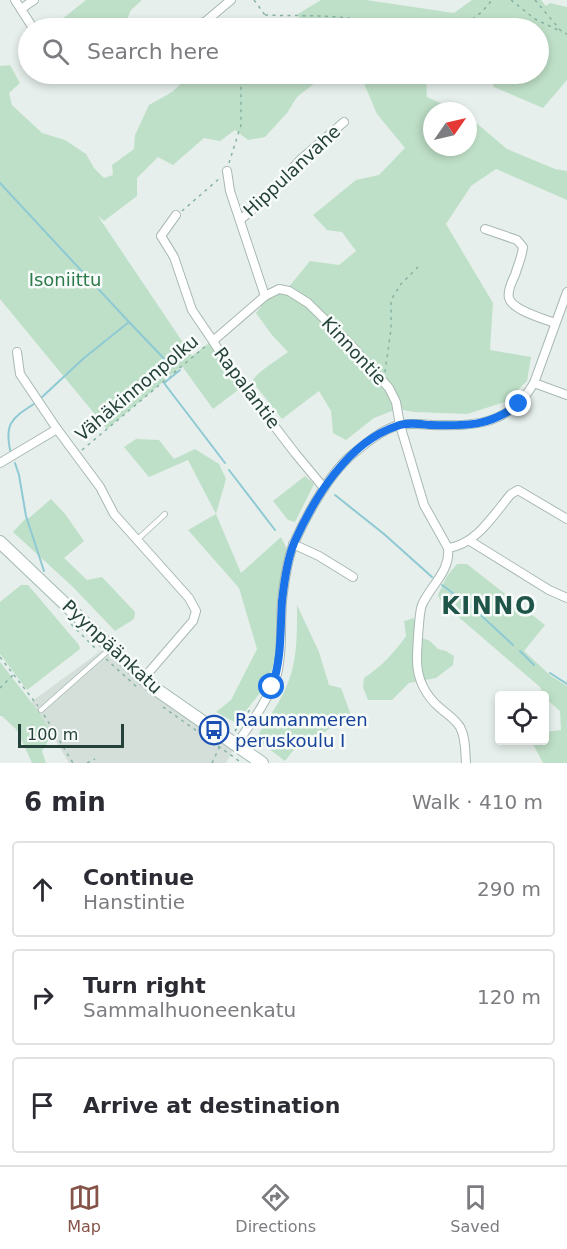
<!DOCTYPE html>
<meta charset="utf-8">
<style>
:root{--surface:#fff;--page:#f7f7f7;--text:#2b2b33;--muted:#7c7c81;--line:#e1e1e2;--accent:#855347}
body{margin:0;font-family:"DejaVu Sans",sans-serif;background:var(--page);color:var(--text)}
.controls{position:absolute;right:18px;bottom:18px;display:grid;overflow:hidden;border-radius:6px;box-shadow:0 3px 9px #0003}
.controls button{width:54px;height:54px;display:grid;place-items:center;padding:0;border:0;border-bottom:2px solid var(--line);background:var(--surface);color:var(--text);font:30px sans-serif}
.compass{position:absolute;left:423px;top:102px;width:54px;height:54px;border-radius:50%;background:var(--surface);box-shadow:0 3px 9px #0003;rotate:56deg}
.scale{position:absolute;left:18px;bottom:15px;width:106px;box-sizing:border-box;padding-left:6px;border:3px solid #24423a;border-top:0;font-size:16px;line-height:21px;white-space:nowrap;color:#24423a;-webkit-text-stroke:4px #f7fbf9;paint-order:stroke}
.stop{position:absolute;width:18px;height:18px;margin:-14px;border:4px solid #1a73e8;border-radius:50%;background:#fff}
.stop.end{background:#1a73e8;border-color:#fff;box-shadow:0 2px 6px #0008}
.list{margin:0;padding:0;list-style:none}
h2{display:flex;justify-content:space-between;align-items:center;height:78px;margin:0;padding:0 24px;font-size:26px}
h2 small{font-size:20px;font-weight:400;color:var(--muted)}
.list li{display:grid;grid-template-columns:39px 1fr auto;gap:18px;align-items:center;box-sizing:border-box;height:96px;margin:0 12px 12px;padding:0 12px;border:2px solid var(--line);border-radius:6px}
.list b{display:block;font-size:22px;white-space:nowrap}
.list p{margin:0;font-size:20px;white-space:nowrap;color:var(--muted)}
.list em{font-size:20px;font-style:normal;color:var(--muted)}
.icon{flex:none;width:33px;height:33px;fill:none;stroke:currentColor;stroke-width:2;stroke-linecap:round;stroke-linejoin:round}
.map{position:relative;flex:none;width:567px;height:763px;overflow:hidden}
.search{position:absolute;background:var(--surface);box-shadow:0 3px 9px #0003;left:18px;right:18px;top:18px;height:66px;display:flex;align-items:center;gap:15px;box-sizing:border-box;padding:0 21px;border-radius:33px;color:var(--muted);font-size:22px}
.sheet{height:402px;background:var(--surface)}
nav{display:flex;justify-content:space-around;align-items:center;box-sizing:border-box;height:84px;border-top:2px solid var(--line);background:var(--surface);font-size:16px;color:var(--muted)}
nav a{display:grid;justify-items:center;gap:3px}
nav .on{color:var(--accent)}
.map>svg:first-child{display:block}
.built{fill:#d4dfda}
.green{fill:#bfe0c8}
.lines{fill:none;stroke-linecap:round;stroke-linejoin:round}
.stream{stroke:#8ec9d4;stroke-width:2}
.service-casing{stroke:#a8b8b2;stroke-width:6}
.minor-casing{stroke:#a8b8b2;stroke-width:10}
.secondary-casing{stroke:#a4bbb3;stroke-width:14}
.path{stroke:#86b3a5;stroke-width:1.5;stroke-dasharray:3 4.5;stroke-linecap:butt}
.service{stroke:#fff;stroke-width:4.5}
.minor{stroke:#fff;stroke-width:8}
.secondary{stroke:#fff;stroke-width:12}
.route{stroke:#1a73e8;stroke-width:8}
.labels{text-anchor:middle;stroke-width:5;stroke-linejoin:round;paint-order:stroke}
.street-label{font-size:18px;fill:#24423a;stroke:#f7fbf9}
.park-label{font-size:18px;fill:#2d7a4b;stroke:#f7fbf9}
.transit-label{font-size:18px;fill:#164399;stroke:#f7fbf9;text-anchor:start}
.district-label{font-size:24px;font-weight:bold;letter-spacing:1.5px;fill:#1f5548;stroke:#f7fbf9}
</style>
<div class="map">
<svg width="567" height="763" viewBox="0 0 567 763">
<rect width="100%" height="100%" fill="#e6efeb"/>
<polygon class="built" points="105,648 147,689 233,750 226,763 69,763 39,712 31,702"/>
<g class="green">
<polygon points="86,0 142,0 131,10 125,24 119,28 51,28"/>
<polygon points="321,0 366,0 454,13 472,0 541,0 546,6 550,3 567,7 567,80 543,108 494,87 488,74 538,74 538,28 301,28 298,14"/>
<polygon points="10,65 20,83 9,93 12,105 42,133 65,140 86,154 94,168 104,178 113,175 112,165 134,149 135,135 149,105 172,92 186,79 204,83 214,74 326,74 297,97 287,113 265,137 248,140 235,130 220,141 204,138 173,165 158,157 137,178 137,196 104,221 98,216 192,356 209,343 242,387 213,409 182,366 107,429 0,299 0,66"/>
<path d="M360 74H414L426 79 427 97 458 111H432V147H468V116L507 149 555 169 567 171V200L496 169 471 186 446 224 493 303 490 350 531 357 527 381 505 402 467 414 415 412 397 409 374 418 346 440 333 433 331 411 319 391 282 419 252 381C258 371 278 360 288 352L272 335 256 313 272 293 287 289 310 261 339 265 356 251 342 232 327 230 313 215 356 180 379 175 405 148 377 114Z"/>
<polygon points="136,439 159,440 174,459 195,449 219,464 226,479 216,514 241,573 281,537 287,549 277,600 276,655 270,677 260,693 236,723 216,712 231,700 257,649 239,588 188,530 216,514 188,460 149,477 124,447"/>
<polygon points="305,476 314,484 295,522 288,520 273,501"/>
<polygon points="51,499 65,514 84,541 64,558 87,580 102,577 135,612 134,619 115,631 73,587 13,532 26,518 29,518"/>
<polygon points="457,564 467,564 545,625 524,651 551,676 567,686 567,763 543,763 533,744 535,741 544,740 545,732 561,730 560,711 545,698 540,687 441,602 438,595 447,576"/>
<polygon points="21,585 28,585 79,645 80,649 27,690 0,654 0,602"/>
<path d="M297 605 319 652 329 685 341 688 354 723H342L334 725 325 732 303 738 285 761 256 739C265 722 277 707 285 690 298 663 297 634 297 605Z"/>
<path d="M414 618 417 636 430 641 438 649 446 651 454 656 453 665 436 678 409 683 392 700H368L363 687 364 678C382 666 394 653 406 636L404 621Z"/>
<polygon points="0,662 39,712 52,734 42,751 46,763 32,763 17,730 2,716 0,716"/>
</g>
<g class="lines">
<g class="stream">
<polyline points="0,183 129,322 84,358 41,398"/>
<polyline points="129,322 172,367"/>
<polyline points="180,370 164,383 225,463"/>
<path d="M11 454C4 425 10 419 34 404"/>
<polyline points="15,463 19,475 26,516 44,571"/>
<polyline points="229,470 275,530"/>
<polyline points="335,495 384,534 432,577"/>
<polyline points="442,585 473,608 513,645"/>
<polyline points="520,651 534,665"/>
<polyline points="550,673 567,684"/>
</g>
<g class="service-casing">
<g id="service">
<polyline points="137,540 165,514"/>
<polyline points="41,710 110,649"/>
</g>
</g>
<g class="minor-casing">
<g id="minor">
<polyline points="15,0 33,28"/>
<polyline points="21,9 34,0"/>
<polyline points="192,28 206,21 231,0"/>
<polyline points="70,74 103,77 112,74"/>
<path d="M227 171 230 191 265 296 279 289 289 291 308 303 351 345 389 388 396 402 400 425 424 505 448 548C451 571 430 586 422 605 419 612 417 651 417 660 417 679 426 696 440 708 447 714 455 719 460 727 466 738 465 751 466 763"/>
<polyline points="176,215 161,236 174,257 192,310 213,341"/>
<polyline points="240,220 264,200 300,160 344,122"/>
<path d="M485 229 517 240 523 247C522 257 518 265 515 275 512 281 507 291 509 298 512 310 544 319 555 323"/>
<polyline points="265,296 213,341 229,367 295,453 324,488"/>
<polyline points="17,352 20,374 57,429"/>
<polyline points="534,383 567,395"/>
<polyline points="0,463 57,429 100,487 114,514 189,598 196,611 193,621 143,679"/>
<polyline points="470,541 549,590 567,598"/>
<polyline points="293,544 319,556 353,577"/>
<path d="M448 548C477 544 493 515 511 494L518 490 567 519"/>
<path d="M236 745C251 723 269 699 277 674 283 650 280 626 282 601 284 583 287 560 294 543 306 516 330 472 354 453 366 443 384 428 400 425 410 423 422 424 432 425 476 427 510 424 534 383L567 292"/>
</g>
</g>
<g class="secondary-casing">
<polyline id="secondary" points="0,542 150,685 262,763"/>
</g>
<g class="path">
<polyline points="254,0 265,15 265,28"/>
<polyline points="511,0 535,19 562,32"/>
<polyline points="535,0 562,32 567,34"/>
<path d="M265 15C293 16 321 15 349 18 382 22 428 35 460 25 474 21 483 11 492 0"/>
<polyline points="229,163 241,125 241,86 247,74"/>
<polyline points="182,211 221,177"/>
<polyline points="385,372 391,329 391,300 401,284 421,264"/>
<polyline points="82,450 207,345"/>
<polyline points="66,619 98,651"/>
<polyline points="0,657 38,706"/>
<polyline points="106,659 138,688"/>
<polyline points="265,683 269,670"/>
<polyline points="0,688 13,675"/>
<polyline points="163,707 242,763"/>
<polyline points="44,715 73,763"/>
<polyline points="235,731 251,708"/>
<polyline points="87,763 95,759"/>
<polyline points="212,763 219,748"/>
</g>
<use href="#service" class="service"/>
<use href="#minor" class="minor"/>
<use href="#secondary" class="secondary"/>
</g>
<g class="lines">
<path class="route" d="M272 687C282 658 280 631 282 601 284 583 287 560 294 543 314 498 348 442 397 426 407 422 419 424 429 425 466 426 489 427 519 404"/>
</g>
<defs>
<g id="bus-ring" transform="scale(1.5)"><circle r="9.5" fill="#f7fbf9" stroke="#1a4fb4" stroke-width="1.5"/><path d="M-5-6H5V4H4V6H2V4H-2V6H-4V4H-5ZM-3.5-4V0h7V-4ZM-3.5 1.2v1.5H-2V1.2ZM2 1.2v1.5H3.5V1.2Z" fill="#1a4fb4"/></g>
</defs>
<g fill-rule="evenodd">
<use href="#bus-ring" x="214" y="730"/>
</g>
<g class="labels">
<g class="street-label">
<text transform="translate(292 171) rotate(-43)" y="6">Hippulanvahe</text>
<text transform="translate(354 351) rotate(47)" y="6">Kinnontie</text>
<text transform="translate(137 388) rotate(-40)" y="6">Vähäkinnonpolku</text>
<text transform="translate(247 388) rotate(53)" y="6">Rapalantie</text>
<text transform="translate(112 647) rotate(43)" y="6">Pyynpäänkatu</text>
</g>
<g class="park-label">
<text x="65" y="286">Isoniittu</text>
</g>
<g class="transit-label">
<text x="235" y="726">Raumanmeren<tspan x="235" dy="21">peruskoulu I</tspan></text>
</g>
<g class="district-label">
<text x="489" y="614">KINNO</text>
</g>
</g>
</svg>
<div class="controls">
<button><svg class="icon" aria-label="locate" viewBox="0 0 24 24"><circle cx="12" cy="12" r="6"/><path d="M12 2v4M12 18v4M2 12h4M18 12h4"/></svg></button>
</div>
<svg class="compass" viewBox="-18 -18 36 36"><path d="M0-13l5 13h-10z" fill="#e53935"/><path d="M0 13l5-13h-10z" fill="#7c7c81"/></svg>
<div class="scale">100 m</div>
<div class="stop" style="left:272px;top:687px"></div>
<div class="stop end" style="left:519px;top:404px"></div>
<div class="search"><svg class="icon" aria-label="search" viewBox="0 0 24 24"><circle cx="10" cy="10" r="6"/><path d="M15 15l6 6"/></svg>Search here</div>
</div>
<section class="sheet">
<h2>6 min<small>Walk · 410 m</small></h2>
<ul class="list">
<li><svg class="icon" aria-label="ahead" viewBox="0 0 24 24"><path d="M12 20V5M6 11l6-6 6 6"/></svg><div><b>Continue</b><p>Hanstintie</p></div><em>290 m</em></li>
<li><svg class="icon" aria-label="right" viewBox="0 0 24 24"><path d="M7 20v-9h11M14 6l5 5-5 5"/></svg><div><b>Turn right</b><p>Sammalhuoneenkatu</p></div><em>120 m</em></li>
<li><svg class="icon" aria-label="arrive" viewBox="0 0 24 24"><path d="M6 21V4h12l-3 4 3 4H6"/></svg><div><b>Arrive at destination</b></div></li>
</ul>
</section>
<nav>
<a class="on"><svg class="icon" aria-label="map" viewBox="0 0 24 24"><path d="M3 6l6-2 6 2 6-2v14l-6 2-6-2-6 2zM9 4v14M15 6v14"/></svg>Map</a>
<a><svg class="icon" aria-label="directions" viewBox="0 0 24 24"><path d="M12 3l9 9-9 9-9-9zM9 14v-3h6M13 9l2 2-2 2"/></svg>Directions</a>
<a><svg class="icon" aria-label="saved" viewBox="0 0 24 24"><path d="M7 4h10v16l-5-4-5 4z"/></svg>Saved</a>
</nav>
